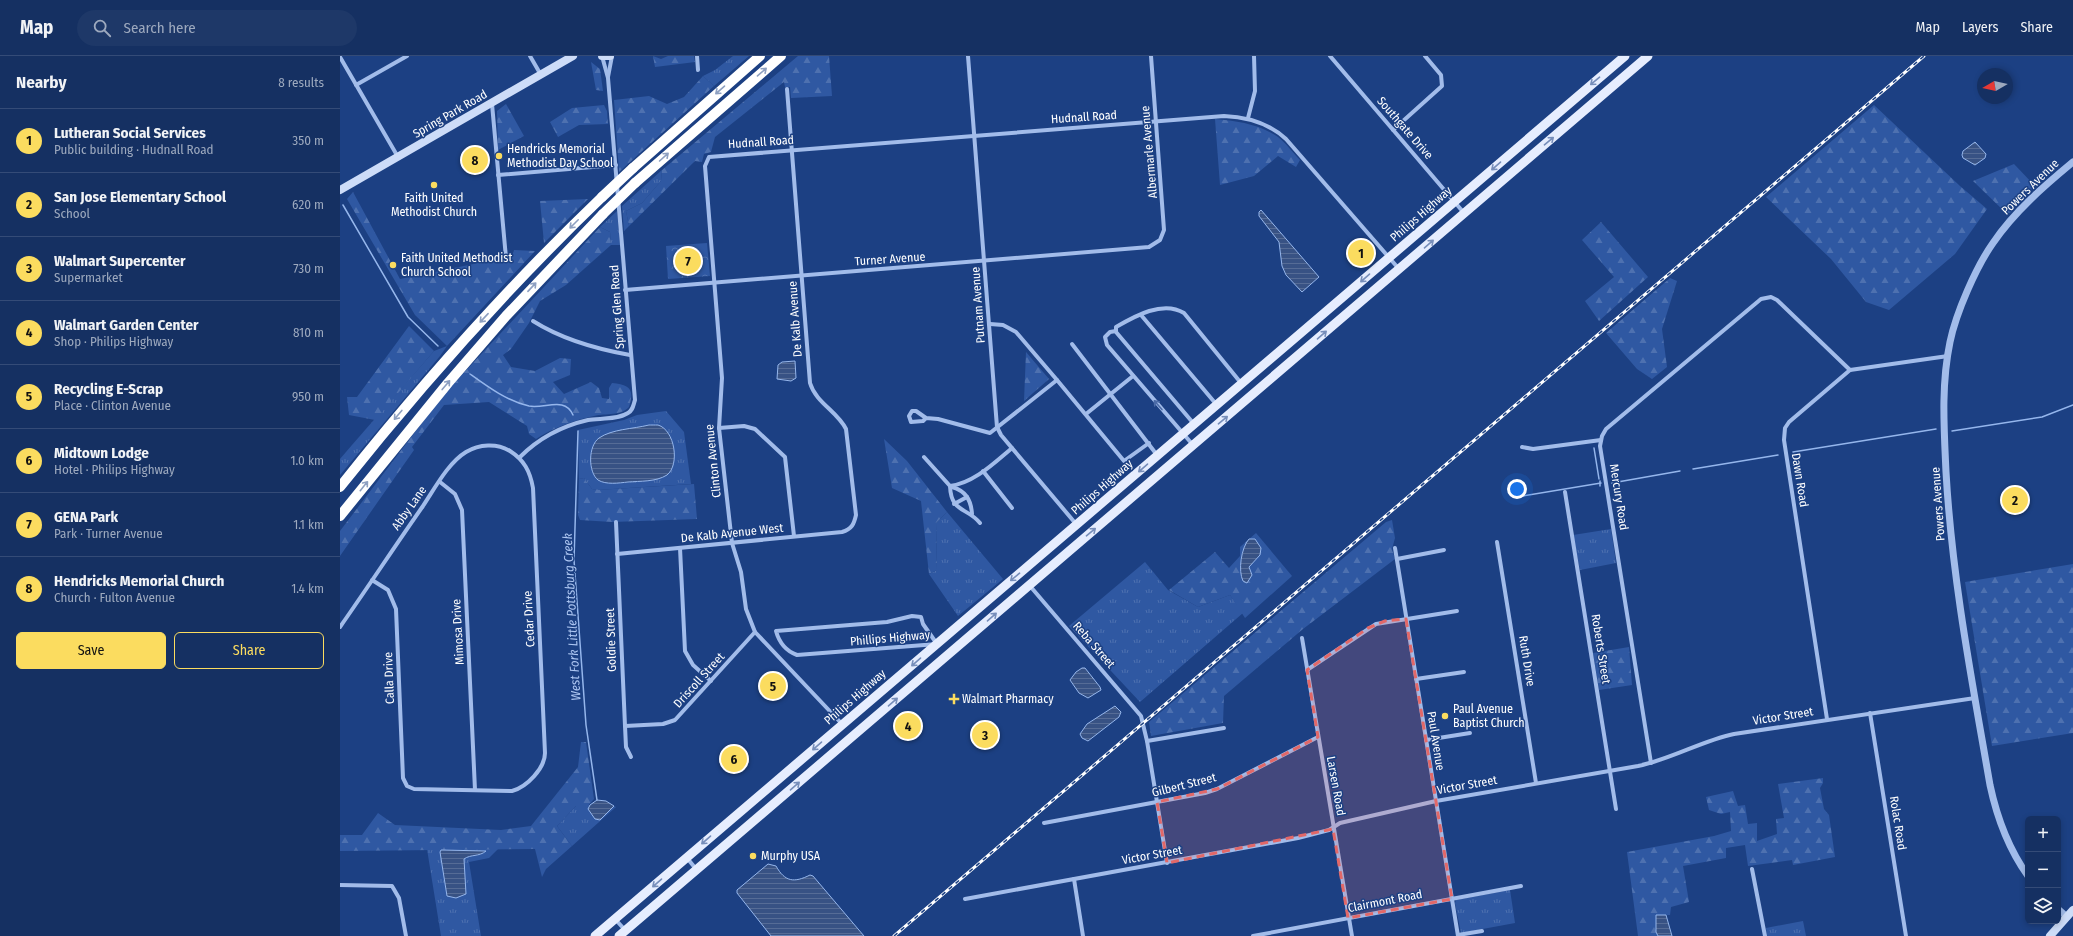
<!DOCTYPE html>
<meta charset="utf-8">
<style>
:root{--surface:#153062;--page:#1e3868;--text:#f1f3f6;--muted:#9da9be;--line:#344b77;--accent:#fbdc5f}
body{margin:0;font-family:"Fira Sans Condensed",sans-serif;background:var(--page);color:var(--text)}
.controls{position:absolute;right:12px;bottom:12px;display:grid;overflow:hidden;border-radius:6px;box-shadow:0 2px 6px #0003}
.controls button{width:36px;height:36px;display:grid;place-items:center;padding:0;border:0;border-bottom:1px solid var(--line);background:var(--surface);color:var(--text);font:20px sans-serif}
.compass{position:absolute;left:1637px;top:12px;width:36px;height:36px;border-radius:50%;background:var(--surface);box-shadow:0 2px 6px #0003;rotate:261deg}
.you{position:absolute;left:1177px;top:433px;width:14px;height:14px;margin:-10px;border:3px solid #fff;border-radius:50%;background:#1a73e8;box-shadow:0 0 0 6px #1a73e833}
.badge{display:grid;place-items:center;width:26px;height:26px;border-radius:50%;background:var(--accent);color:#111;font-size:13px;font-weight:700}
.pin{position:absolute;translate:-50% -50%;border:2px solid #fff;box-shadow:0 1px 4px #0006}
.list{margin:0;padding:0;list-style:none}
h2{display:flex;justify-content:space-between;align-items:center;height:52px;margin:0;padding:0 16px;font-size:17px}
h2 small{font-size:13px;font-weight:400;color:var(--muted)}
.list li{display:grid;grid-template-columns:26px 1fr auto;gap:12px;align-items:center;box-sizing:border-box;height:64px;padding:0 16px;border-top:1px solid var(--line)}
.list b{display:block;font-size:15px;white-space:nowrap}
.list p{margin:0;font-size:13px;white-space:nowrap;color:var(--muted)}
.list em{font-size:13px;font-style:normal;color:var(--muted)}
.actions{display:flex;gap:8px;padding:12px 16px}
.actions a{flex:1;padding:9px 0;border:1px solid var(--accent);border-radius:6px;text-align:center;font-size:14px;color:var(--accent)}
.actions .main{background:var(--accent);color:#111}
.icon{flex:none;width:22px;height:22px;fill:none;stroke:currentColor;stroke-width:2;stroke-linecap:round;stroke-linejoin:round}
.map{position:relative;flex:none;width:1733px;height:880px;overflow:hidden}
header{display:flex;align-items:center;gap:24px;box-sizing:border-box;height:56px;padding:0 20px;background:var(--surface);border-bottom:1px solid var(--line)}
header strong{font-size:19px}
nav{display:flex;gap:22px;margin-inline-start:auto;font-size:14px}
.search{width:280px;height:36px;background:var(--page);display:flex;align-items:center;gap:10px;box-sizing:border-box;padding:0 14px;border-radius:22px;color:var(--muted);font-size:15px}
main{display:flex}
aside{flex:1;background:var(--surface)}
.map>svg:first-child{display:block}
.grass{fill:url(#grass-tufts);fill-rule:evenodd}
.forest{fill:url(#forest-firs)}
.park{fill:url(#park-crowns)}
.water{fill:url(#water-rules);stroke:#95b6ec}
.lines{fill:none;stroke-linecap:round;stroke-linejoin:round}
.stream{stroke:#95b6ec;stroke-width:1.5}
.minor{stroke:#a2bcea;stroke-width:4}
.tertiary{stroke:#a2bcea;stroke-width:7}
.secondary{stroke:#cddcf8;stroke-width:8}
.primary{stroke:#e6edfe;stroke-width:9}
.motorway{stroke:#fff;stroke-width:10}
.rail-casing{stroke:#fff;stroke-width:3}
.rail{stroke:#1c4083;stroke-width:1.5;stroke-dasharray:4.5;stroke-linecap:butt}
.motorway-bridge{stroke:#fff;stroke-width:10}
.oneway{stroke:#8ea0c1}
.oneway2{stroke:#778eba}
.oneway3{stroke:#4b6ba7}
.marked{fill:#e26868;fill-opacity:0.2;stroke:#e26868;stroke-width:3;stroke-dasharray:8 5;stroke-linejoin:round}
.poi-dot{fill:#fbdc5f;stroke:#1c4083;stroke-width:1.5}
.labels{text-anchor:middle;stroke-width:3;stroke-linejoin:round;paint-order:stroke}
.street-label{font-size:12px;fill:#fff;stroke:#1c4083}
.poi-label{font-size:12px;fill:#fff;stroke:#1c4083;text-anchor:start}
.water-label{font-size:13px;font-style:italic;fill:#adc6f2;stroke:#1c4083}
</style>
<header>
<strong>Map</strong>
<div class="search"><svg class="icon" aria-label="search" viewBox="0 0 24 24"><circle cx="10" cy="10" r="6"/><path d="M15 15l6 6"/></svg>Search here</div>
<nav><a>Map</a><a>Layers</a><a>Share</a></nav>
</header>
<main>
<aside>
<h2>Nearby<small>8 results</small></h2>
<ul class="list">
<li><span class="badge">1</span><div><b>Lutheran Social Services</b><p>Public building · Hudnall Road</p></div><em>350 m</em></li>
<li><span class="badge">2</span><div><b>San Jose Elementary School</b><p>School</p></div><em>620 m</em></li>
<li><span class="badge">3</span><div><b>Walmart Supercenter</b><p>Supermarket</p></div><em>730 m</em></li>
<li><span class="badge">4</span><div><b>Walmart Garden Center</b><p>Shop · Philips Highway</p></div><em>810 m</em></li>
<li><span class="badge">5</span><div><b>Recycling E-Scrap</b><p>Place · Clinton Avenue</p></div><em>950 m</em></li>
<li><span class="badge">6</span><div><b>Midtown Lodge</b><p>Hotel · Philips Highway</p></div><em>1.0 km</em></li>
<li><span class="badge">7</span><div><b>GENA Park</b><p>Park · Turner Avenue</p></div><em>1.1 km</em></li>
<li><span class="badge">8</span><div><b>Hendricks Memorial Church</b><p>Church · Fulton Avenue</p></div><em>1.4 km</em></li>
</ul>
<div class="actions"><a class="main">Save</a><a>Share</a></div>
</aside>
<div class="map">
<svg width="1733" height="880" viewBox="0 0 1733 880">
<defs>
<pattern id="grass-tufts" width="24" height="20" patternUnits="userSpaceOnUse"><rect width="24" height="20" fill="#2f58a2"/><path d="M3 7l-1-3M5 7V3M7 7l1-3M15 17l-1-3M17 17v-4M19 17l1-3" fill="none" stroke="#4e71b0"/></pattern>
<pattern id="forest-firs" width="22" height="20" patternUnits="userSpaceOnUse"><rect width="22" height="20" fill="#2f58a2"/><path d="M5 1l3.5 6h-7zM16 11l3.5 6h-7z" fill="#4e71b0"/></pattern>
<pattern id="park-crowns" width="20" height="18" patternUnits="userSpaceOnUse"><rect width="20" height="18" fill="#2f58a2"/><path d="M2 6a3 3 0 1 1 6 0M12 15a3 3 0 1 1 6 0" fill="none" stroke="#4e71b0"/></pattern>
<pattern id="water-rules" width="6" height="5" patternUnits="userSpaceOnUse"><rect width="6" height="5" fill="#385284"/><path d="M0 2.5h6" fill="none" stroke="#566c96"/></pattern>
</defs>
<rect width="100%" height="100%" fill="#1c4083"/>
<g class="grass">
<polygon points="393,0 409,0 374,30 363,20 375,14"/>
<polygon points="322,114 321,125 302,147 286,155 289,170 284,175 282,150"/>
<polygon points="277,155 280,189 271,189 270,176 260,171"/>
<polygon points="107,290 100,300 0,419 0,403 12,389 94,295"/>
<path d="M326 355 344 376 351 428 257 434 252 433 244 422 239 423 238 374 284 364 297 359ZM309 369C334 376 333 381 334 406L305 425 278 427 270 378Z"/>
<polygon points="607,456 663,523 618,560 589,518 597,514 596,467"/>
<polygon points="1271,473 1276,507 1240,514 1233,479"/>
<polygon points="805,506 828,534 858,551 890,539 903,557 800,646 729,570"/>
<polygon points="250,749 248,753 260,764 274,750 276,751 232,790 217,770 236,750"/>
<path d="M87 793H158L149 802 129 806 141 880H101ZM101 794 145 795C139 802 131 798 124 803L107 840 100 796Z"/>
<polygon points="1170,834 1175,867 1121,877 1115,847 1116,844"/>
<polygon points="1463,865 1466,880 1427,880 1426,872"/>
</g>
<g class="forest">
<polygon points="313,0 321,3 328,0 354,0 355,6 315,11"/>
<polygon points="458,0 489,0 492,40 451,42 450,31 445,31 444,26 375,81 371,96 364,98 362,106 355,105 289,170 286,155 302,147 321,125 322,114"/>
<polygon points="251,6 260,13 263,35 256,34"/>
<polygon points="363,20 374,30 279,116 274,44 309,40 327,48 344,41"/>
<polygon points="166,48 184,80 158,94 157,55"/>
<polygon points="264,49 267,55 268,68 239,69 218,81 210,66 232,52"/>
<polygon points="1534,49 1620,130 1647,153 1615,198 1549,254 1526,246 1491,203 1426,141"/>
<path d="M875 63C897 65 919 68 938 81 946 87 953 97 960 104L956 111 938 100 914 120 880 129Z"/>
<polygon points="1674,108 1695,130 1670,157 1666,157 1633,125"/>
<polygon points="13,136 60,223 163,202 164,206 171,205 174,194 195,195 107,290 75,259 7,143"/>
<polygon points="248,143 204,187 200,145"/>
<polygon points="1261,166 1308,221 1259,265 1245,245 1274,221 1242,184"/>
<path d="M260 171 270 176 271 189 226 229 200 245 189 267 171 293 163 299 171 311 195 315 220 302 231 303 230 319 213 326 224 338 251 326 259 332 262 342 269 343V332L272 327C289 329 295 332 289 351 281 360 266 357 254 360 234 364 213 372 196 383L189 378 187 370 149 346 104 349 72 391 74 394 0 500V475L103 339Z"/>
<polygon points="1330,222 1337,225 1322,273 1327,311 1312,323 1297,313 1266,277"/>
<polygon points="69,270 94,295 35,364 9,359 7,341 17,341"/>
<polygon points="686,296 709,323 684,345"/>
<polygon points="544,383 567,405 607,456 596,467 597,514 589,518 581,445 552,432"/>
<polygon points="244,422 252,433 257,434 354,428 357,463 272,466 240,464 238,459 239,423"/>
<polygon points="1052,464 1055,482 1052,493 1055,503 963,573 884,640 883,667 811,680 809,666 1046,466"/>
<polygon points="916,477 952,520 905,562 890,539 858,551 829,534 875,496 889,512 900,500 900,491"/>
<polygon points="1733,508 1733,677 1652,690 1625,526"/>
<polygon points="1289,591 1292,629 1259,634 1253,597"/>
<polygon points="241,686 246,686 254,743 247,751 236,750 217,770 232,790 206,813 202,821 195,793 0,795 0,779 22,779 38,757 55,769 161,774 191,770 238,711"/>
<polygon points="1483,722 1483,727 1480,732 1484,753 1489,759 1495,801 1453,809 1452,804 1408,810 1405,789 1386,792 1386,802 1343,810 1349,846 1331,851 1330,859 1316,859 1316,876 1318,880 1298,880 1287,796 1374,780 1391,775 1390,756 1381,758 1369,754 1366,741 1393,735 1398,750 1405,749 1408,768 1417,767 1417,785 1437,778 1436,763 1444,762 1438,728"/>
</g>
<polygon class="park" points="367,187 370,220 328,223 326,190"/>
<g class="water">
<polygon points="1635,86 1646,98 1645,102 1635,109 1623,102 1622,99 1623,95"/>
<polygon points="921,154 979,221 962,236 946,219 942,210 939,186 919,160 919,156"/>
<polygon points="455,305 456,322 451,325 437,323 438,309 442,306"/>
<path d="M309 369C311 369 315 369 318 369 335 374 340 409 327 419 316 426 300 425 288 426 279 427 266 429 258 424 248 416 248 390 259 382 272 373 293 373 309 369Z"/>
<path d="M909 483H915L921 492 920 499 909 511 912 519 907 527 903 525C898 515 901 492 909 483Z"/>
<polygon points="742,612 745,612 760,631 761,634 748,642 739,637 730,624 736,616"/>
<polygon points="775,650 781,656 779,661 748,685 742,682 740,678 747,668"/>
<polygon points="257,744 266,745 274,750 260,764 255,763 248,753 250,749"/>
<path d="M101 794 146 795C139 801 131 798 124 803L126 838 116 842 107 840 100 796Z"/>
<path d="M428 808 436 810C445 826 454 827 470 819L473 820 524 880H431L397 837V834Z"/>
<polygon points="1316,859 1326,859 1332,880 1318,880 1316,876"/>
</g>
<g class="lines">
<g class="stream">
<polyline points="3,149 68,261 98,290"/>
<path d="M130 318C148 331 167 345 189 350 205 353 225 340 233 359"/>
<polyline points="238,375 234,504 246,669 257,744"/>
<polyline points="1612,375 1702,361 1733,349"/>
<polyline points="1254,392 1259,423"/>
<polyline points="1453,396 1596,373"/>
<polyline points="1353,413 1438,399"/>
<polyline points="1260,425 1260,430"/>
<polyline points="1272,427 1340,415"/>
<polyline points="1177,441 1261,427"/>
</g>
<g class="minor">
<polyline points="190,0 201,19"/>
<polyline points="357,0 358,14"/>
<polyline points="628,0 657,371 661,379 736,468"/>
<polyline points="990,0 1124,157"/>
<polyline points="0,1 58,101"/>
<polyline points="268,21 272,0"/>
<polyline points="16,29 67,0"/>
<polyline points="152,48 166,202"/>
<polyline points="908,62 915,35 914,0"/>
<polyline points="1053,74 1102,30 1101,19 1085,0"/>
<polyline points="158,119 276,109"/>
<polyline points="285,234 809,191 820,184 824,174 811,0"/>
<polyline points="801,259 876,348"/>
<path d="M193 265C223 284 256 293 290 299"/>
<polyline points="776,275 770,276 765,281 767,289 853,389"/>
<polyline points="732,288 817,399"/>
<polyline points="717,324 784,405 809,387"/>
<polyline points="746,358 793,320"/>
<polyline points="586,362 583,365 571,366 569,360 572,355 576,355 586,362 598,363 650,377 717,324 676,276 663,269 650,268"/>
<path d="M854 368 776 276V271C795 260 823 244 844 257L901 327"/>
<polyline points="379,372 404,370 415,373 445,401 454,480"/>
<polyline points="1182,391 1193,393 1261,384"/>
<path d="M180 401C198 383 222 370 248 364 259 362 277 364 288 357 293 354 293 350 295 344L268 22 262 0"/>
<path d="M584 401 610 430C611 457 627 451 640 467"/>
<polyline points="643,415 672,452"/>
<polyline points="100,426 115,438 122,454 135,734"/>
<path d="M610 430C634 427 654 407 672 392"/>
<path d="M612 431C626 435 631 444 632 458"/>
<polyline points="1225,436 1276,753"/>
<polyline points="614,448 627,441"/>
<polyline points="276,466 285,670 286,691 291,701"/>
<polyline points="1157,486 1196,727"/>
<polyline points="340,492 345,595 353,609 371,625"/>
<polyline points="1055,492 1118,880"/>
<path d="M277 498 502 476C512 473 514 468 516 459L506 373C497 355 476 347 470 327L447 33"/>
<polyline points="1057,503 1104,494"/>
<polyline points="690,530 801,660 807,685 827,807"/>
<path d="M572 560 581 561 583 568 597 588 457 599C446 595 439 586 436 575L547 566Z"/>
<path d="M0 571C28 531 55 490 83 450 95 432 108 407 126 396 139 388 157 387 170 395 184 404 190 415 193 432L205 697C205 712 187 731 172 735L74 733 67 730 63 722 56 553 48 534 32 524"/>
<polyline points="962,582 1012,880"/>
<polyline points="967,614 1036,568 1117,555"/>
<polyline points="1076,623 1124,616"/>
<polyline points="1530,657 1566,880"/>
<polyline points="1487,663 1444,384 1445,372 1449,366 1510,314 1608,300"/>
<path d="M502 668 415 576 406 553 401 516 392 487 379 372 382 322 365 110 369 101 884 60C907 61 929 67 946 83L1059 213"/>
<polyline points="285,670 323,668 335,664 415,576"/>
<polyline points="1086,684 1130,677"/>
<polyline points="807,685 884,672"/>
<polyline points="1311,707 1260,390 1262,380 1266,373 1421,243 1431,241 1437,244 1510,314"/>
<polyline points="704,767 865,737 877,733 978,681"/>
<polyline points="347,802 356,813"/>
<polyline points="1412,813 1425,880"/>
<polyline points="734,823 743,880"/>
<polyline points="0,829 52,830 59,842 66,880"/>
<path d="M625 843 958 782 989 774 1000 767 1096 745 1298 710C1332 703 1361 685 1394 678L1635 642"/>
<polyline points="275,863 285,874"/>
<polyline points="1118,879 1142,875"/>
<polyline points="913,880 1181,830"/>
</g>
<g class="tertiary">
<path d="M1688 820C1668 792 1657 762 1650 729 1632 625 1612 522 1606 416 1604 372 1601 329 1610 286 1616 257 1636 211 1653 187 1674 156 1704 130 1733 106"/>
<polyline points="1718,853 1727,861"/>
</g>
<g class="secondary">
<polyline points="262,0 270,0"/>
<polyline points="0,134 233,0"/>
<polyline points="1710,880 1733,854"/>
</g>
<g class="primary">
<polyline points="255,880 1285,0"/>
<polyline points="279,880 1308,0"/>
</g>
<g class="motorway">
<polyline points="293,112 420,0"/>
<polyline points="295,127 441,0"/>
<path d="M0 431C81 329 168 231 262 141"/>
<polyline points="0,460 108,327 166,260 263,158"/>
</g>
<g class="rail-casing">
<polyline id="rail" points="554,880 1584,0"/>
</g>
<use href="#rail" class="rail"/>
<g class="motorway-bridge">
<polyline points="262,141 293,112"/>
<polyline points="263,158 295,127"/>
</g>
</g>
<defs><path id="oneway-shaft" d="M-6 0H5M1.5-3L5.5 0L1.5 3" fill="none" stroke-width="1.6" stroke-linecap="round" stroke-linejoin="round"/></defs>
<g class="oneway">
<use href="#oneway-shaft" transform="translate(422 16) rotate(-41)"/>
<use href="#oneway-shaft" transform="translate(380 34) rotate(139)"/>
<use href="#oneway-shaft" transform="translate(324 101) rotate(-42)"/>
<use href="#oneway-shaft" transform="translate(234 168) rotate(135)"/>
<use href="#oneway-shaft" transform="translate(192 231) rotate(-47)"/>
<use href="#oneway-shaft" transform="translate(144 262) rotate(133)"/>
<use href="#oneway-shaft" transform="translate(106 329) rotate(-50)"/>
<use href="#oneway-shaft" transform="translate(58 359) rotate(130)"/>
<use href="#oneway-shaft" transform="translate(24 430) rotate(-51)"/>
</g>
<g class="oneway2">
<use href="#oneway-shaft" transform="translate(1255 25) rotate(140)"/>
<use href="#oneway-shaft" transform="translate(1209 85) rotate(-40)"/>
<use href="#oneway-shaft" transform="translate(1156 110) rotate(139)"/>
<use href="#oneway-shaft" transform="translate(1089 188) rotate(-41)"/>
<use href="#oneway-shaft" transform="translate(1025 222) rotate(139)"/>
<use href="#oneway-shaft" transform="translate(982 279) rotate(-41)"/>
<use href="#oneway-shaft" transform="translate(883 364) rotate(-40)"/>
<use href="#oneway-shaft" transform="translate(803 412) rotate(139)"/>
<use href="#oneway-shaft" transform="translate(751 476) rotate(-40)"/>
<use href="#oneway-shaft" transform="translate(675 521) rotate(140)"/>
<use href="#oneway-shaft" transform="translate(652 561) rotate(-41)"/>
<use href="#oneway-shaft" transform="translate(576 606) rotate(139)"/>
<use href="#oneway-shaft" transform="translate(553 646) rotate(-41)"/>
<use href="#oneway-shaft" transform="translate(477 690) rotate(139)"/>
<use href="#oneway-shaft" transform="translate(455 730) rotate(-41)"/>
<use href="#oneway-shaft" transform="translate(366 784) rotate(139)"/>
<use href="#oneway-shaft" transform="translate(317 827) rotate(139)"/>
</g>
<use class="oneway3" href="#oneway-shaft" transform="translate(818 349) rotate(-131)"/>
<path class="marked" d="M1066 563 1112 843 1008 862 993 773 827 807 817 746 877 733 978 681 967 614 1028 572 1045 565Z"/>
<g class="poi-dot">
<circle cx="159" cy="100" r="4"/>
<circle cx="94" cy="129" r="4"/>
<circle cx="53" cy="209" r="4"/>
<path d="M612 637h4v4h4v4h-4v4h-4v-4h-4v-4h4z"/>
<circle cx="1105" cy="660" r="4"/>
<circle cx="413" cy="800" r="4"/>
</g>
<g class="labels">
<g class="street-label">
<text transform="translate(110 58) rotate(-30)" y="4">Spring Park Road</text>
<text transform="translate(744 61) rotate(-4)" y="4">Hudnall Road</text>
<text transform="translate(1065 72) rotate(49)" y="4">Southgate Drive</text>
<text transform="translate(421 86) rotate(-4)" y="4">Hudnall Road</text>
<text transform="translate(809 96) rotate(-95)" y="4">Albermarle Avenue</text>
<text transform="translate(1690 131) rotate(-44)" y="4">Powers Avenue</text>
<text transform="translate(1081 158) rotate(-41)" y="4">Philips Highway</text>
<text transform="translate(550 203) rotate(-4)" y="4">Turner Avenue</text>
<text transform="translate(638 249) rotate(-94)" y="4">Putnam Avenue</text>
<text transform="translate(277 251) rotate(-94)" y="4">Spring Glen Road</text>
<text transform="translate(455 263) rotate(-94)" y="4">De Kalb Avenue</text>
<text transform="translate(373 405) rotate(-96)" y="4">Clinton Avenue</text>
<text transform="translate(1460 424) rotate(81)" y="4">Dawn Road</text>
<text transform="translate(762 431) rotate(-41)" y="4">Philips Highway</text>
<text transform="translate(1279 441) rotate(81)" y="4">Mercury Road</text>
<text transform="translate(1598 448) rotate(-94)" y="4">Powers Avenue</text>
<text transform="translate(69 452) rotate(-55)" y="4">Abby Lane</text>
<text transform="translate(392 477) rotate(-6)" y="4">De Kalb Avenue West</text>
<text transform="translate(189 563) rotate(-93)" y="4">Cedar Drive</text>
<text transform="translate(118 576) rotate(-93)" y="4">Mimosa Drive</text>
<text transform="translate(550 582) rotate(-5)" y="4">Phillips Highway</text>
<text transform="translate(271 584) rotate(-92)" y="4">Goldie Street</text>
<text transform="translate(754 589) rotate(49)" y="4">Reba Street</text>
<text transform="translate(1261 593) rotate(81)" y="4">Roberts Street</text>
<text transform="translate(1187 605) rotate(81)" y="4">Ruth Drive</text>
<text transform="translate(49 622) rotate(-92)" y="4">Calla Drive</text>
<text transform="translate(359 624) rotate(-48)" y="4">Driscoll Street</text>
<text transform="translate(515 641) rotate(-41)" y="4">Philips Highway</text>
<text transform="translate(1443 660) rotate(-9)" y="4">Victor Street</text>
<text transform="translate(1096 685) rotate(81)" y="4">Paul Avenue</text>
<text transform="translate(844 729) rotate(-14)" y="4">Gilbert Street</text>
<text transform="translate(1127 729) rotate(-10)" y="4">Victor Street</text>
<text transform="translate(996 730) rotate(80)" y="4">Larsen Road</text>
<text transform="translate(1558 767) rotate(81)" y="4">Rolac Road</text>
<text transform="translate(812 799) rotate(-10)" y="4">Victor Street</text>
<text transform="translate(1045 845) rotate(-11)" y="4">Clairmont Road</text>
</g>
<g class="poi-label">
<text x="167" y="97">Hendricks Memorial<tspan x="167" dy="14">Methodist Day School</tspan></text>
<text x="94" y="146" text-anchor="middle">Faith United<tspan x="94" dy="14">Methodist Church</tspan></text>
<text x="61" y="206">Faith United Methodist<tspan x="61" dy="14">Church School</tspan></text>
<text x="622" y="647">Walmart Pharmacy</text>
<text x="1113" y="657">Paul Avenue<tspan x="1113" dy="14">Baptist Church</tspan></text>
<text x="421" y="804">Murphy USA</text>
</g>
<g class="water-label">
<text transform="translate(231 561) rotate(-93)" y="5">West Fork Little Pottsburg Creek</text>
</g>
</g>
</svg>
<div class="controls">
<button>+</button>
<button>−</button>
<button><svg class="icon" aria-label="layers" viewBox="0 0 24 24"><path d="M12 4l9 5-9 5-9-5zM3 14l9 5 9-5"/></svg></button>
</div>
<svg class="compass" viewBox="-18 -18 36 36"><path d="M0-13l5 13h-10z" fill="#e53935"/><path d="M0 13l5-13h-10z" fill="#9da9be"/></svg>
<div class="you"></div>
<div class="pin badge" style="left:1021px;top:197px">1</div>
<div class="pin badge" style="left:1675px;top:444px">2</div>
<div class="pin badge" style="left:645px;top:679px">3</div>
<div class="pin badge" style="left:568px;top:670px">4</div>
<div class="pin badge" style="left:433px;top:630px">5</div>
<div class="pin badge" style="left:394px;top:703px">6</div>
<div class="pin badge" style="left:348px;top:205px">7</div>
<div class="pin badge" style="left:135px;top:104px">8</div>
</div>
</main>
